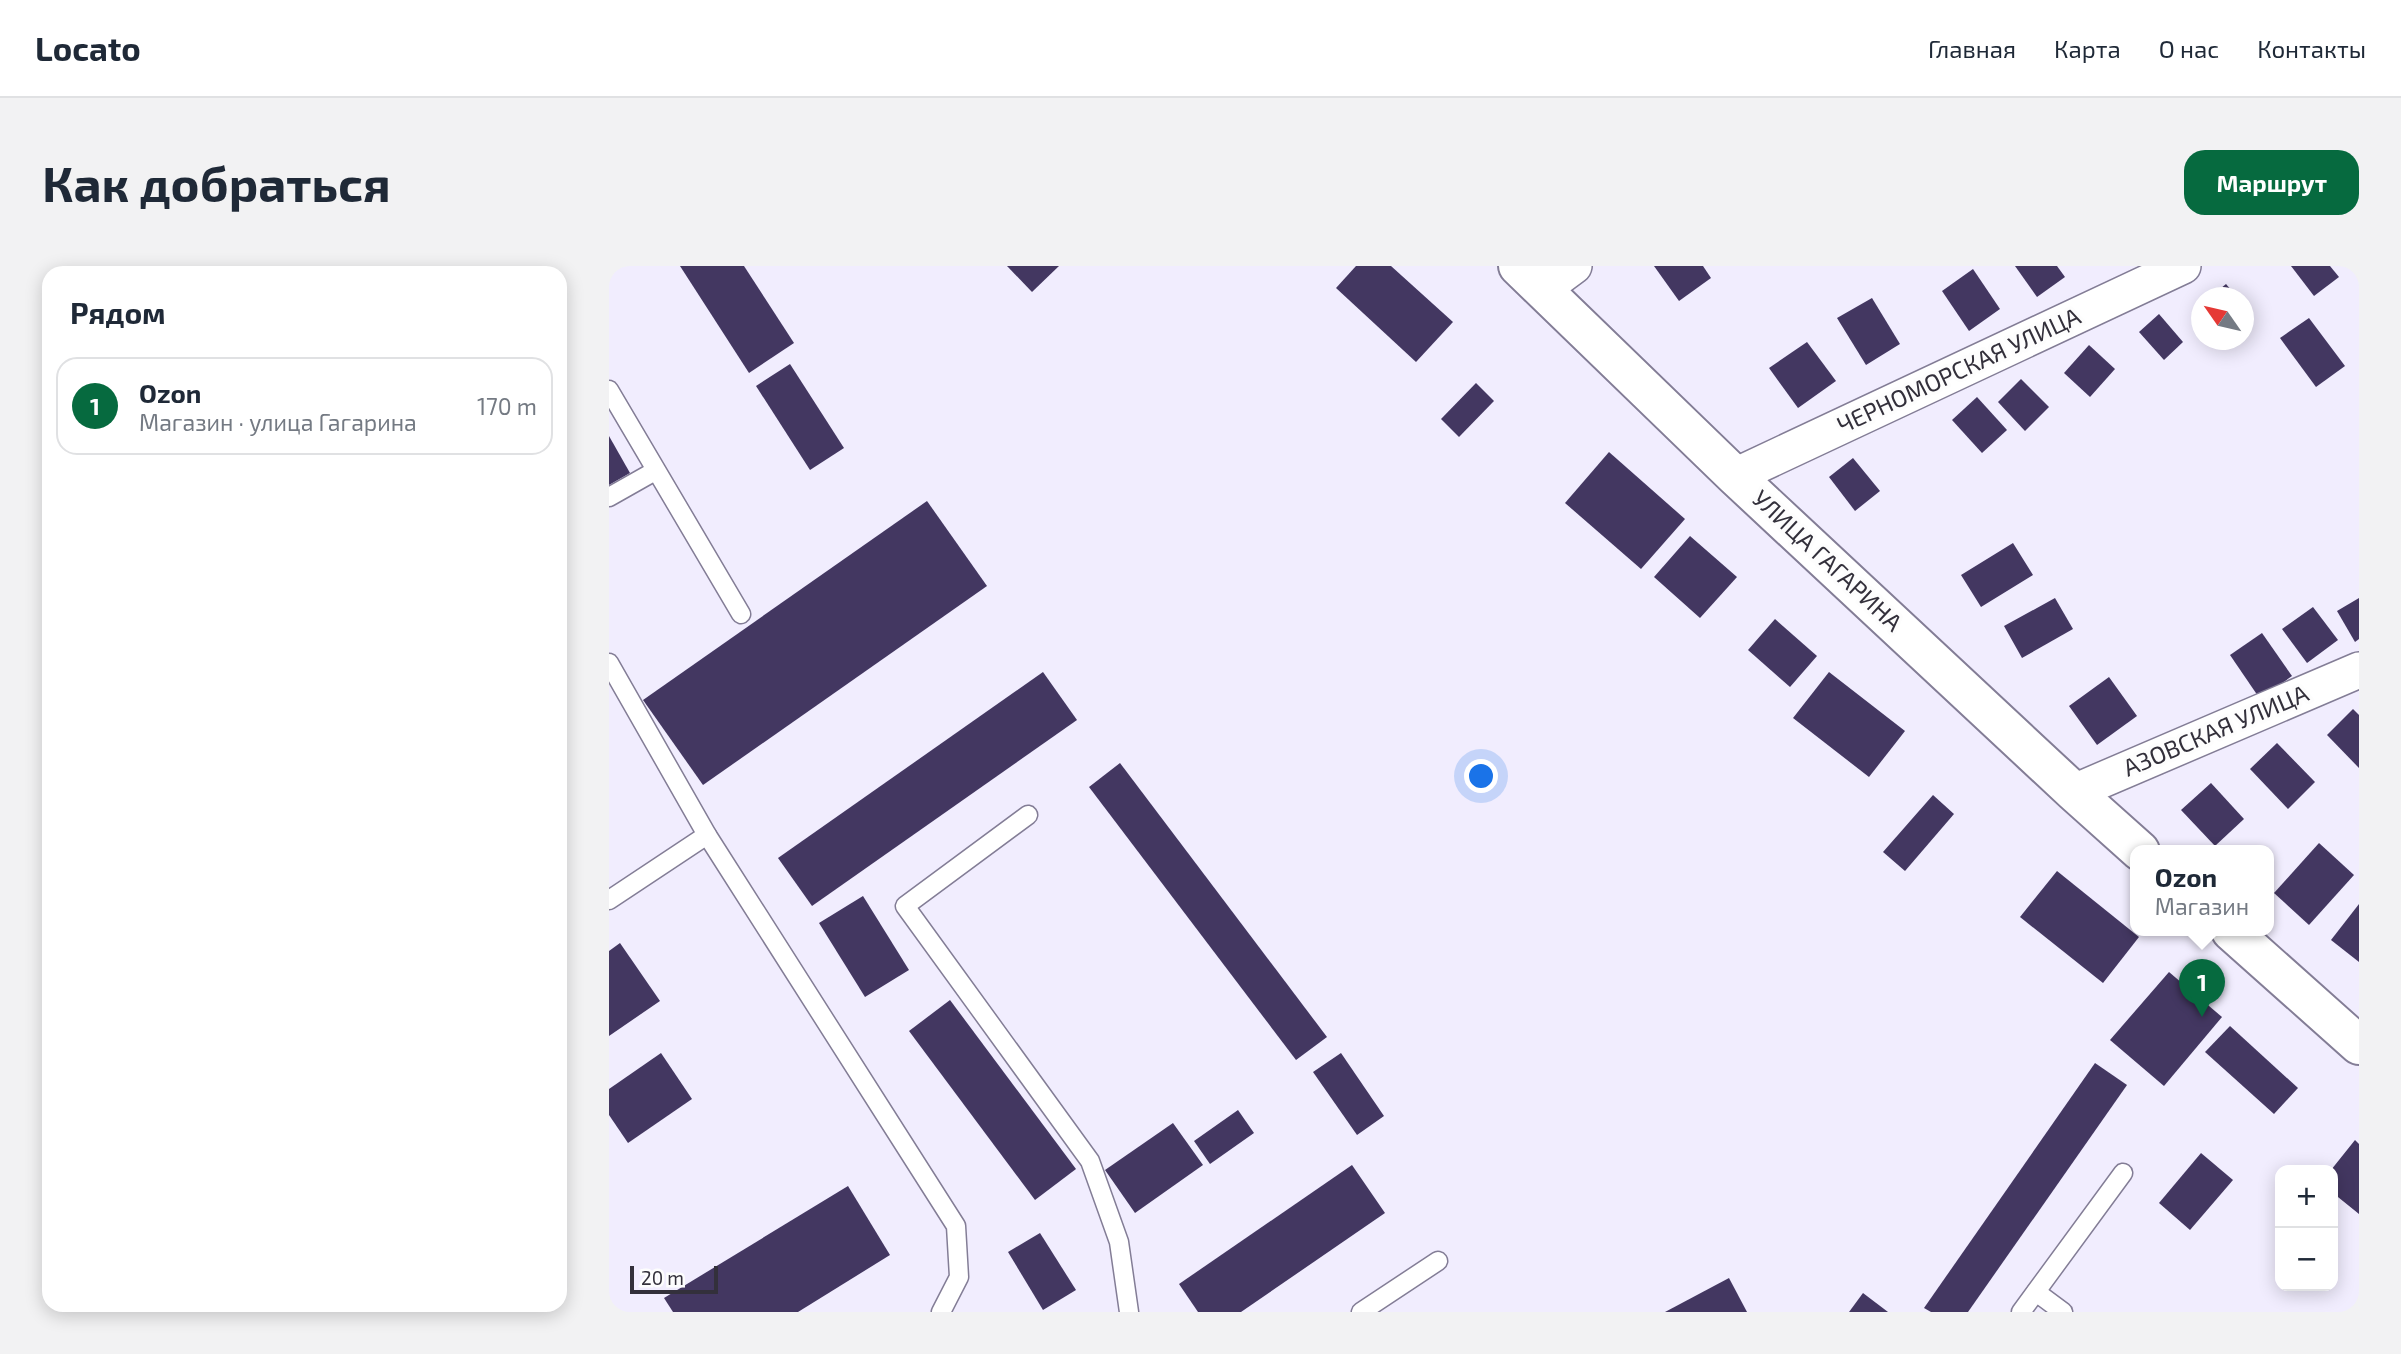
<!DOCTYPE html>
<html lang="ru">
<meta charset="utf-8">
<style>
:root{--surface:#fff;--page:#f2f2f3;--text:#1f2937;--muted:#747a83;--line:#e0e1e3;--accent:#066a3f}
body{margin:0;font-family:"Exo 2",sans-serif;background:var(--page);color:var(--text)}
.controls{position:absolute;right:21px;bottom:21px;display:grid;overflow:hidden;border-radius:14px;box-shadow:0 4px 18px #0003}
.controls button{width:63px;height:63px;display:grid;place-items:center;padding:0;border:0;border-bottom:2px solid var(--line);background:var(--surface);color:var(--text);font:35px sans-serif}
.compass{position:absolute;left:1582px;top:21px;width:63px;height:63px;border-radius:50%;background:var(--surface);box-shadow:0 4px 18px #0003;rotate:304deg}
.scale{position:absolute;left:21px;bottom:18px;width:88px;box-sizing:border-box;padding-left:7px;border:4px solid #33303b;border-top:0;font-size:19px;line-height:24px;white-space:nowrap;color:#33303b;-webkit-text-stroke:5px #fdfdfd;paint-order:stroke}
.you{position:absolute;left:873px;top:511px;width:24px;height:24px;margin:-18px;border:5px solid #fff;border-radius:50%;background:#1a73e8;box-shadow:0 0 0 10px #1a73e833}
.badge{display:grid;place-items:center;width:46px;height:46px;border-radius:50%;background:var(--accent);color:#fff;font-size:23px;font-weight:700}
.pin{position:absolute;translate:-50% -58px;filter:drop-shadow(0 2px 4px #0008)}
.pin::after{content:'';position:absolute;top:37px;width:24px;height:21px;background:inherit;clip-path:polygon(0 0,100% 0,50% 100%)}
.popup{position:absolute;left:1521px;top:579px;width:144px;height:91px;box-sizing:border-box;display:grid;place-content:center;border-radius:14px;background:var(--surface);filter:drop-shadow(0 2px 5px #0005);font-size:23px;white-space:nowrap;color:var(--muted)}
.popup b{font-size:26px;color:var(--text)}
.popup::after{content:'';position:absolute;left:50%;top:100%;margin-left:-14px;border:14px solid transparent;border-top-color:var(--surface)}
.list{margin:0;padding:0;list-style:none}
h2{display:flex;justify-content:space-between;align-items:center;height:91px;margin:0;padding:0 28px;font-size:30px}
h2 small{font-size:23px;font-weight:400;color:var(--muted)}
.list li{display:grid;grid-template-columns:46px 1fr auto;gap:21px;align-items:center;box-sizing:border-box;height:98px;margin:0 14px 14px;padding:0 14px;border:2px solid var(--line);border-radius:21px}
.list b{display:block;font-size:26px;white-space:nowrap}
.list p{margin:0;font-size:23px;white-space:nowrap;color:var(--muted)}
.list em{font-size:23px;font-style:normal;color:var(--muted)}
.map{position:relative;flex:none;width:1750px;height:1046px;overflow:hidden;border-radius:21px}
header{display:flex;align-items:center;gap:42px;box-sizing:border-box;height:98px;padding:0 35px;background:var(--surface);border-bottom:2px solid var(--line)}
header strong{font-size:33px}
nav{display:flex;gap:38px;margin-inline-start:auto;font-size:24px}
.intro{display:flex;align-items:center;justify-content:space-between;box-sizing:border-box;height:168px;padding:0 42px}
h1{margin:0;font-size:49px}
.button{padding:18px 32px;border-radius:21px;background:var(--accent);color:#fff;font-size:24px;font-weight:700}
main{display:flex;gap:42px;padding:0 42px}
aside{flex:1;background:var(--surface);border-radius:21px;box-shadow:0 4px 18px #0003}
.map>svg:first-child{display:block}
.building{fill:#433761}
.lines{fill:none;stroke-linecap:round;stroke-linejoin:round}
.service-casing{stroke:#837d96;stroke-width:21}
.minor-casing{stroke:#837d96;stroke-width:38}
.tertiary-casing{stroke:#837d96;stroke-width:42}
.service{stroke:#fff;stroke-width:18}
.minor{stroke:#fff;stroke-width:35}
.tertiary{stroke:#fff;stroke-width:38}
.labels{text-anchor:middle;stroke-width:7;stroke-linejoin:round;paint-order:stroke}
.street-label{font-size:24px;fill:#33303b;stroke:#fdfdfd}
</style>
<header>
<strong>Locato</strong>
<nav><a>Главная</a><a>Карта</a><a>О нас</a><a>Контакты</a></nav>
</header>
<div class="intro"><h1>Как добраться</h1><a class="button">Маршрут</a></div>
<main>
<aside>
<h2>Рядом<small></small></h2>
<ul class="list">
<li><span class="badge">1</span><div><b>Ozon</b><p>Магазин · улица Гагарина</p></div><em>170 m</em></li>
</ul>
</aside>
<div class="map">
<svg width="1750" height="1046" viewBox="0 0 1750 1046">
<rect width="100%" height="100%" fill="#f1edfe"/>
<g class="building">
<polygon points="71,0 135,0 185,77 140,107"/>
<polygon points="398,0 450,0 423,26"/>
<polygon points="747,0 782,0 844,56 807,96 727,22"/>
<polygon points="1045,0 1094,0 1102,12 1070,35"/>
<polygon points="1406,0 1448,0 1456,11 1428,31"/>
<polygon points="1682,0 1721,0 1730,11 1705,30"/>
<polygon points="1364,3 1391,43 1360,65 1333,25"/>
<polygon points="1617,18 1629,32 1600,32"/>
<polygon points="1263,32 1291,78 1257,99 1228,52"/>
<polygon points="1550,48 1574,76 1555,94 1530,66"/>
<polygon points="1700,52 1736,100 1707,121 1671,72"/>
<polygon points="1198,76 1227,115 1189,142 1160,102"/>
<polygon points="1480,79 1506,103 1481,131 1455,107"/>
<polygon points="181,98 235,182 201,204 147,120"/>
<polygon points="1412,113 1440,141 1416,165 1389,136"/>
<polygon points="867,117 885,135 850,171 832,153"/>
<polygon points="1368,131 1398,164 1373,187 1343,154"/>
<polygon points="0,170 21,207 0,219"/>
<polygon points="1000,186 1076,253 1032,303 956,237"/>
<polygon points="1244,192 1271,225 1246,245 1220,211"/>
<polygon points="318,235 378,320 94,519 34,434"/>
<polygon points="1081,270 1128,311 1091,352 1045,311"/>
<polygon points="1404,277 1424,309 1372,341 1352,309"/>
<polygon points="1446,332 1464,363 1413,392 1395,360"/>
<polygon points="1750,332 1750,373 1746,376 1728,345"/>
<polygon points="1704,341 1729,374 1698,397 1673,363"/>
<polygon points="1166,353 1208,390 1181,421 1139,384"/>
<polygon points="1653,367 1683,410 1651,433 1621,389"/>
<polygon points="434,406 468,454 203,640 169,592"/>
<polygon points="1220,406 1296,465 1260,511 1184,452"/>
<polygon points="1500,411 1528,450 1488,479 1460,440"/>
<polygon points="1744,443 1750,449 1750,502 1718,469"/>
<polygon points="1668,477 1706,516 1679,543 1641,503"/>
<polygon points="511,497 718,771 687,794 480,521"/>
<polygon points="1602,517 1635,553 1606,580 1572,544"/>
<polygon points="1324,529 1345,548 1296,605 1274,586"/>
<polygon points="1710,577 1745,609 1700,659 1665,627"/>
<polygon points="1448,605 1530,671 1494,717 1411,651"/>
<polygon points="254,630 300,704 256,731 210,657"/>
<polygon points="1750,638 1750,696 1722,674"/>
<polygon points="11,677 51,735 0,770 0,685"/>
<polygon points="1560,706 1613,751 1555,820 1501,774"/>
<polygon points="341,734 467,903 426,934 300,765"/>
<polygon points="1621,760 1689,822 1665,848 1596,786"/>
<polygon points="52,787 83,833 19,877 0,849 0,823"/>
<polygon points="732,787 775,850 748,869 704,806"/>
<polygon points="1486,797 1518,819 1359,1046 1322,1046 1315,1042"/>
<polygon points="629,844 645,867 601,898 585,875"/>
<polygon points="564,857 594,899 526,947 496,904"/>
<polygon points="1746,874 1750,878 1750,948 1724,927 1724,904 1722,904"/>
<polygon points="1592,887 1624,914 1581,964 1550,937"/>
<polygon points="743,899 776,947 632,1046 589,1046 570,1018"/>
<polygon points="239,920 281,989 189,1046 64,1046 55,1032"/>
<polygon points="431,967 467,1024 434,1044 399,986"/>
<polygon points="1120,1012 1138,1046 1056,1046"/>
<polygon points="1254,1027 1279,1046 1240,1046"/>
</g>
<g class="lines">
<g class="service-casing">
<g id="service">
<polyline points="0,124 132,348"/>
<polyline points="0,231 46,205"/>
<polyline points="0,397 98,569 347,960 350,1011 332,1046"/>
<polyline points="419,549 296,640 481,895 510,976 520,1046"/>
<polyline points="0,634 98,569"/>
<polyline points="1427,1026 1454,1046"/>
<polyline points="752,1046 829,995"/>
<polyline points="1412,1046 1514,907"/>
</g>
</g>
<g class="minor-casing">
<g id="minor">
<polyline points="934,23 965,0"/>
<polyline points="1126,210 1574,0"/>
<polyline points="1465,526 1750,404"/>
</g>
</g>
<g class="tertiary-casing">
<g id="tertiary">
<polyline points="909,0 1126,210 1465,526 1531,585"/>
<polyline points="1622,665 1750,779"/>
</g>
</g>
<use href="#service" class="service"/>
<use href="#minor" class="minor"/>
<use href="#tertiary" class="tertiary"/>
</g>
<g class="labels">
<g class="street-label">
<text transform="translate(1350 105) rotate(-25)" y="8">ЧЕРНОМОРСКАЯ УЛИЦА</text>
<text transform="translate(1218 295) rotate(43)" y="8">УЛИЦА ГАГАРИНА</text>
<text transform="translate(1607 465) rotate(-23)" y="8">АЗОВСКАЯ УЛИЦА</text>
</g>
</g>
</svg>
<div class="controls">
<button>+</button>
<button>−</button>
</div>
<svg class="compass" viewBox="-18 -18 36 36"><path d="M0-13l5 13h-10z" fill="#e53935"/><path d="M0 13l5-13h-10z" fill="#747a83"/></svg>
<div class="scale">20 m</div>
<div class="you"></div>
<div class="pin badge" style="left:1593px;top:751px">1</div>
<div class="popup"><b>Ozon</b>Магазин</div>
</div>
</main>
